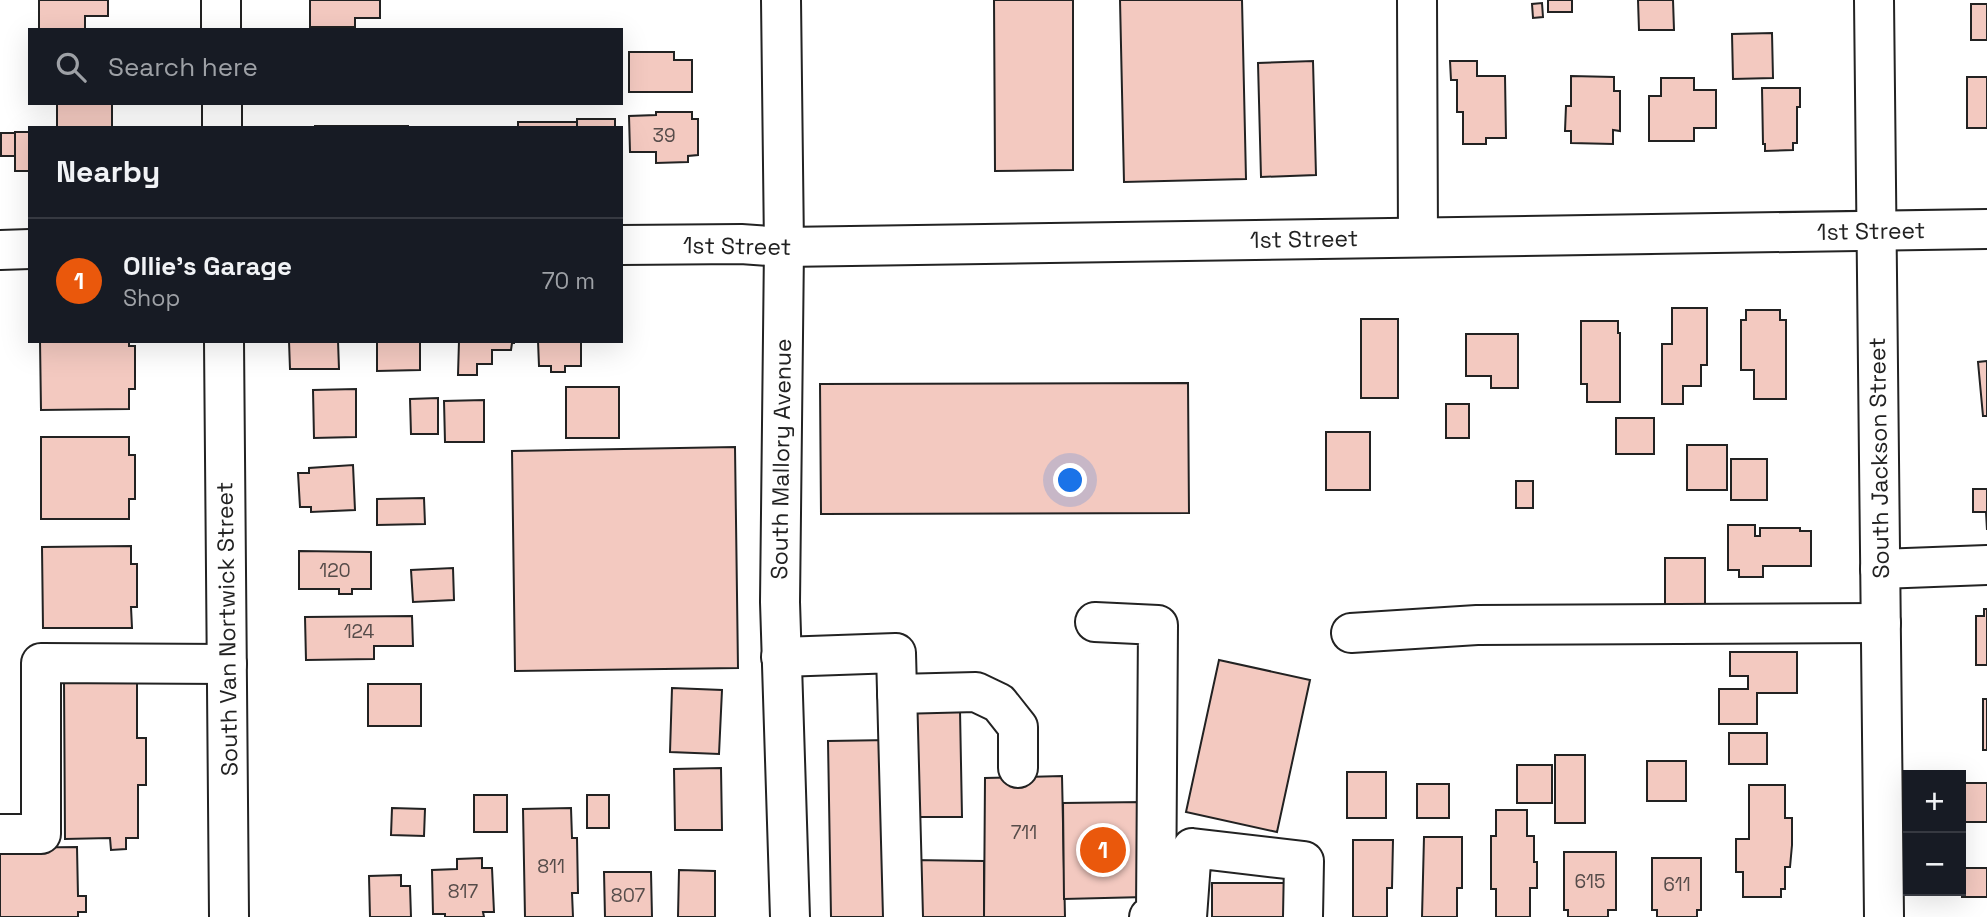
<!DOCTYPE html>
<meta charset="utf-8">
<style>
:root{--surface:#171b24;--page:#242831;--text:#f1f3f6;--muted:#9ea1a6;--line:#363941;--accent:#ea580c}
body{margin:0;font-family:"Space Grotesk",sans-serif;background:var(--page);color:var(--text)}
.controls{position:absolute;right:21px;bottom:21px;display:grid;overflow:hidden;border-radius:0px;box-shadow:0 7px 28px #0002}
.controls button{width:63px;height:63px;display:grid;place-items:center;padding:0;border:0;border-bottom:2px solid var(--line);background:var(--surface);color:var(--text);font:35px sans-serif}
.you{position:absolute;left:1071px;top:481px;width:24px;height:24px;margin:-18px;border:5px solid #fff;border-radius:50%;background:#1a73e8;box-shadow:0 0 0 10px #1a73e833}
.badge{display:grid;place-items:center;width:46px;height:46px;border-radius:50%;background:var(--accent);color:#fff;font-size:23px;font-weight:700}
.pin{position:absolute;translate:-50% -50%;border:4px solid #fff;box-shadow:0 2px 7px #0006}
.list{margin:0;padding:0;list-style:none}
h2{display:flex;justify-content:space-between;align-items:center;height:91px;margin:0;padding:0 28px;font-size:30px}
h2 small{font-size:23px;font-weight:400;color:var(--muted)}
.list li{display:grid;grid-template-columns:46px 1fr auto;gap:21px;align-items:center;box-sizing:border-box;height:126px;padding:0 28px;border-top:2px solid var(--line)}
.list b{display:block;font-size:26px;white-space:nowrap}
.list p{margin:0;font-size:23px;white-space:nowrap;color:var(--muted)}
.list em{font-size:23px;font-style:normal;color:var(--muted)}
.icon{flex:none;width:38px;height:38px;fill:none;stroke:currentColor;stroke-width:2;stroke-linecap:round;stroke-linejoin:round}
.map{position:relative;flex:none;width:1987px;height:917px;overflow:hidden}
.search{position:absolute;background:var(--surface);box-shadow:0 7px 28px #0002;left:28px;top:28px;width:595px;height:77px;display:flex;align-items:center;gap:18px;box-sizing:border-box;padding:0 24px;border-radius:0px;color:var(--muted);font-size:26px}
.panel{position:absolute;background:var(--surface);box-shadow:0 7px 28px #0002;left:28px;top:126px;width:595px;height:217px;border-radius:0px}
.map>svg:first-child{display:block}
.building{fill:#f3c9c0;stroke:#222;stroke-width:2}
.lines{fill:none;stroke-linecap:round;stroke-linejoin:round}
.minor-casing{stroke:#222;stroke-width:42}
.minor{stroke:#fff;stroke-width:38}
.labels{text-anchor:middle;stroke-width:5;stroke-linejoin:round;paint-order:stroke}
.number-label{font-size:19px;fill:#564c4a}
.street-label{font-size:23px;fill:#222;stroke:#fff}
</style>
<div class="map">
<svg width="1987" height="917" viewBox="0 0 1987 917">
<rect width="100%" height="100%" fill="#fff"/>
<g class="building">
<polygon points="39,0 108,0 108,16 85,16 85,30 39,30"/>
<polygon points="310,0 380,0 380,18 355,18 355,27 310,27"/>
<polygon points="994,0 1073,0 1073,170 995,171"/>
<polygon points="1120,0 1242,0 1246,179 1124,182"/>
<rect x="1548" y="0" width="24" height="12"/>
<polygon points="1638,0 1673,0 1674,30 1639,30"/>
<polygon points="1542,3 1543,17 1533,18 1532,4"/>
<rect x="1971" y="4" width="16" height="36"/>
<polygon points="1772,33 1773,78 1733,79 1732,34"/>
<polygon points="629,52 674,52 674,60 692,60 692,92 629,92"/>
<polygon points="1313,61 1316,175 1261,177 1258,63"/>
<polygon points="1450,61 1477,61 1477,76 1505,76 1506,138 1486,138 1486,144 1463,144 1463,112 1457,112 1457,80 1451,80"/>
<polygon points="1571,76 1614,77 1614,91 1620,91 1620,131 1613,130 1613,144 1571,143 1571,131 1565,131 1566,106 1571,106"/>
<rect x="1967" y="77" width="20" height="51"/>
<polygon points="1661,78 1694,78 1694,90 1716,90 1716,128 1694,128 1694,141 1649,141 1649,96 1661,96"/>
<polygon points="1762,88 1800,88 1800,107 1797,107 1797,143 1793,143 1793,150 1765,151 1765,144 1763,144"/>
<rect x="57" y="103" width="55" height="25"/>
<polygon points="656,112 692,112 692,119 698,119 698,155 688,156 688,162 656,163 656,152 630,152 629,116 656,115"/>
<rect x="577" y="119" width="38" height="9"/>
<rect x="518" y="122" width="59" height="6"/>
<rect x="315" y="126" width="93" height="2"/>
<rect x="15" y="132" width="15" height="39"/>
<rect x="1" y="133" width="14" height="23"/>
<polygon points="1672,308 1707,308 1707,365 1701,365 1701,386 1683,386 1683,404 1662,404 1662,344 1672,344"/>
<polygon points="1746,310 1780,310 1780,320 1786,320 1786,399 1754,399 1754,370 1741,370 1741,320 1746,320"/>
<rect x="1361" y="319" width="37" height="79"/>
<polygon points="1581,321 1618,321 1618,333 1620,333 1620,402 1587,402 1587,384 1581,384"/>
<polygon points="1466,334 1518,334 1518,388 1491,388 1491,376 1466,376"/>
<polygon points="40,341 129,341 129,346 135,346 135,389 129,389 129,409 41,410"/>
<polygon points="289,341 338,341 339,369 290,369"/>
<polygon points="377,341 420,341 420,370 377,371"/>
<polygon points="459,341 514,341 514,343 512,343 511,350 492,350 492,364 477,364 477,375 458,375"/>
<polygon points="538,341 581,341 581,366 565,366 565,372 551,372 551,366 539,366"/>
<polygon points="1987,361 1987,416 1983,416 1978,362"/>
<polygon points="1188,383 1189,513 821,514 820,384"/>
<rect x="566" y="387" width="53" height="51"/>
<polygon points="356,389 356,437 314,438 313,390"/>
<polygon points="438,398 438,434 411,434 410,399"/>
<polygon points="484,400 484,442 445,442 444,401"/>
<rect x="1446" y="404" width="23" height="34"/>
<rect x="1616" y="418" width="38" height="36"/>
<rect x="1326" y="432" width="44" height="58"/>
<polygon points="41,437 129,437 129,455 135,455 135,499 129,499 129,519 41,519"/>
<rect x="1687" y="445" width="40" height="45"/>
<polygon points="735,447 738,668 515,671 512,451"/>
<rect x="1731" y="459" width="36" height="41"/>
<polygon points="353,465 355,510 311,512 311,507 300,507 298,473 309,473 309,468"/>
<rect x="1516" y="481" width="17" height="27"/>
<polygon points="1973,489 1987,489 1987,530 1986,512 1973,512"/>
<polygon points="424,498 425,524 377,525 377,499"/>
<polygon points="1728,525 1755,525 1755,536 1760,536 1760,528 1800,528 1800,531 1811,531 1811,566 1763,566 1763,577 1739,577 1739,570 1728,570"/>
<polygon points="131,546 131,564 137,564 137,607 131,607 132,628 43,628 42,547"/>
<polygon points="299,551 371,552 371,589 352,589 352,594 339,594 339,589 299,589"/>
<rect x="1665" y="558" width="40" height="47"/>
<polygon points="453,568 454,600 413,602 411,570"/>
<polygon points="1984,609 1987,609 1987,665 1976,665 1976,616 1984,616"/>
<polygon points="412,616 413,646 374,646 374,659 306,660 305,617"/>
<polygon points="1730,652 1797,652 1797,693 1757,693 1757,724 1719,724 1719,689 1748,689 1748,676 1730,676"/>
<polygon points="1219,660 1310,680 1277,832 1186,812"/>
<polygon points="137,679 137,738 146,738 146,785 138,785 138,838 126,838 126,849 111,850 110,838 65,839 64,680"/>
<rect x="368" y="684" width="53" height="42"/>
<polygon points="672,688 722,690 719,754 670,752"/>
<rect x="1983" y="699" width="4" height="51"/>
<polygon points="960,710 962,817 909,817 909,711"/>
<rect x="1729" y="733" width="38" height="31"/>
<polygon points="890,740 892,917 831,917 828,741"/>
<rect x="1555" y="755" width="30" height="68"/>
<rect x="1647" y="761" width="39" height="40"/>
<rect x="1517" y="765" width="35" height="38"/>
<polygon points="721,768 722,830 675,830 674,769"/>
<rect x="1347" y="772" width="39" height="46"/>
<polygon points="1062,776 1065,917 984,917 985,778"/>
<rect x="1965" y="783" width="22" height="39"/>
<rect x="1417" y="784" width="32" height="34"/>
<polygon points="1749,785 1785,785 1785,818 1792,818 1792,845 1790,867 1785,867 1785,889 1781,889 1781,897 1743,897 1743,872 1736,872 1736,839 1749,839"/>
<rect x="474" y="795" width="33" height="37"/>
<rect x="587" y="795" width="22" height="33"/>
<polygon points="1143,802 1145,897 1064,899 1063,803"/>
<polygon points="392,808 425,809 424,836 391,835"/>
<polygon points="571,808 572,838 577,838 578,893 572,893 573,917 525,917 523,809"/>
<polygon points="1496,810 1527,810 1527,836 1534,836 1534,862 1537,862 1537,888 1530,888 1530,917 1496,917 1496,889 1491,889 1491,836 1496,836"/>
<polygon points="1424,837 1462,837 1462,888 1457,888 1457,917 1422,917"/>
<polygon points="1353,840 1393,840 1392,888 1387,888 1387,917 1353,917"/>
<polygon points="77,847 78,896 86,896 86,912 78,912 78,917 0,917 0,848"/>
<polygon points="1564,852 1616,852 1616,910 1608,910 1608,917 1568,917 1568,910 1564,910"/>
<polygon points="482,858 482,868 492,868 494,912 483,912 484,917 445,917 445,914 433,914 432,870 457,869 457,859"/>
<polygon points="1652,858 1701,858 1701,910 1697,910 1697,917 1657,917 1657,910 1652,910"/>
<polygon points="911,860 984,861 984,917 911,917"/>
<rect x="1962" y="868" width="25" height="29"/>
<polygon points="679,870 715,871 715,917 678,917"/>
<polygon points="604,872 651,872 652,917 605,917"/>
<polygon points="401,875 401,886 410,886 411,917 370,917 369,876"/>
<rect x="1212" y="883" width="76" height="34"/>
</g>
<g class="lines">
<g class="minor-casing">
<g id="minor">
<polyline points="221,0 221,30"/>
<polyline points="781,0 784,247 780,602 790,917"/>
<polyline points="1417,0 1418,237"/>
<polyline points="1874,0 1884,917"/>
<polyline points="222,103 222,128"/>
<polyline points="621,245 741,244 784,247 1987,229"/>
<polyline points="0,250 30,249"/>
<polyline points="224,341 229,917"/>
<polyline points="1880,569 1987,565"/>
<polyline points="1095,622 1158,625 1156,914 1149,917"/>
<polyline points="1351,633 1477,625 1881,623"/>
<polyline points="781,657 896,653 903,917"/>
<polyline points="897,694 976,692 999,703 1018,727 1018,768"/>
<polyline points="0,834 41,834 41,663 227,664"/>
<polyline points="1187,917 1192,848 1304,861 1303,917"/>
</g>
</g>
<use href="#minor" class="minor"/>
</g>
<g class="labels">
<g class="number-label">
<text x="664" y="142">39</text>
<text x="335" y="577">120</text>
<text x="359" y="638">124</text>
<text x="1024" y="839">711</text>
<text x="551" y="873">811</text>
<text x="1590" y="888">615</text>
<text x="1677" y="891">611</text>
<text x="463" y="898">817</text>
<text x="628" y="902">807</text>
</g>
<g class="street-label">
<text transform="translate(1871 231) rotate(-1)" y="8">1st Street</text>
<text transform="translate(1304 239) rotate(-1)" y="8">1st Street</text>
<text transform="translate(737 246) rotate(1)" y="8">1st Street</text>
<text transform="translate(1879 458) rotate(-91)" y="8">South Jackson Street</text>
<text transform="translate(781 459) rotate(-89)" y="8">South Mallory Avenue</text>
<text transform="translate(227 629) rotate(-91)" y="8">South Van Nortwick Street</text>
</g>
</g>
</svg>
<div class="controls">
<button>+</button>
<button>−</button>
</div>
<div class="you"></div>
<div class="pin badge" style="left:1103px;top:850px">1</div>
<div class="search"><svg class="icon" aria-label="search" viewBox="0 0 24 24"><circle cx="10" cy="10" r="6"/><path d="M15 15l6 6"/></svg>Search here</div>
<section class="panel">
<h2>Nearby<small></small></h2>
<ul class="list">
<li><span class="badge">1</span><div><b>Ollie's Garage</b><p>Shop</p></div><em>70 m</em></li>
</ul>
</section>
</div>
